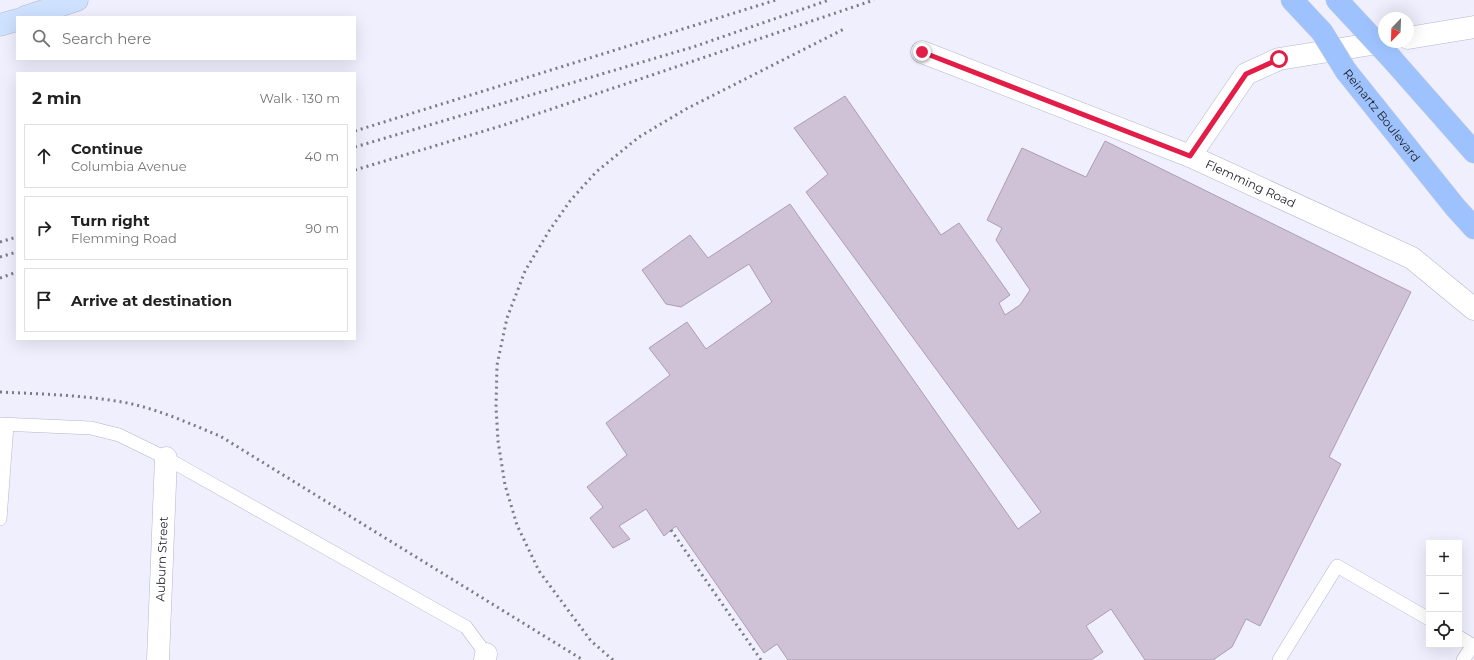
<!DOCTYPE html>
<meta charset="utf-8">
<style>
:root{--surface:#fff;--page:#f2f2f2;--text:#222;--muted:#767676;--line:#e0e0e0}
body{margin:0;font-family:Montserrat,sans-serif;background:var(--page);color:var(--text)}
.controls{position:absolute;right:12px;bottom:12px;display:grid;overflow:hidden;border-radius:0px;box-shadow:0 4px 16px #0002}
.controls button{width:36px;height:36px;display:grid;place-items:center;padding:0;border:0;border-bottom:1px solid var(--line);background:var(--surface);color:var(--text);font:20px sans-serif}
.compass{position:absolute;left:1378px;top:12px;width:36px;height:36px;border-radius:50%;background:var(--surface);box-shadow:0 4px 16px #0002;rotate:203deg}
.stop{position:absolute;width:12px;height:12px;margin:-9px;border:3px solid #e11d48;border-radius:50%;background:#fff}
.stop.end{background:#e11d48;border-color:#fff;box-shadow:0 1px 4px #0008}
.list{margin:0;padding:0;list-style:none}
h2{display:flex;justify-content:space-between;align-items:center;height:52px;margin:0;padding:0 16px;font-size:17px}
h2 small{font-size:13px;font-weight:400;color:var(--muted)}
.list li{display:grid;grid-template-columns:26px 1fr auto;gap:12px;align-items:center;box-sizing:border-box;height:64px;margin:0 8px 8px;padding:0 8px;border:1px solid var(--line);border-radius:0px}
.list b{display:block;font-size:15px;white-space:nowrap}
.list p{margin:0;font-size:13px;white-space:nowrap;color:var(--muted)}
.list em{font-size:13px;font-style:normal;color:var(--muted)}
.icon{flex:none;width:22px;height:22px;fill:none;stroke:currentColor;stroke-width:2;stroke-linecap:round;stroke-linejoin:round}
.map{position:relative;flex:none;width:1474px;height:660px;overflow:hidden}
.search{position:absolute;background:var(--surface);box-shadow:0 4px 16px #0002;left:16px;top:16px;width:340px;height:44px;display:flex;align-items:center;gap:10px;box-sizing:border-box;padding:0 14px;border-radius:0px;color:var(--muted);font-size:15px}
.panel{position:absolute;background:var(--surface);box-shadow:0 4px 16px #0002;left:16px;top:72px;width:340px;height:268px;border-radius:0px}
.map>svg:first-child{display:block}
.building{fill:#cfc1d6;stroke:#ac9eb2}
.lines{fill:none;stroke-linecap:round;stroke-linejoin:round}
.lane-casing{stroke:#b6b5cc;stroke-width:14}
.street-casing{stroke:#b6b5cc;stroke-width:23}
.secondary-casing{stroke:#b6b5cc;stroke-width:23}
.primary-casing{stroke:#d3d3d5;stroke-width:23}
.lane{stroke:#fff;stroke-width:13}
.street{stroke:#fff;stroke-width:22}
.secondary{stroke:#cee1fe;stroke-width:22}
.primary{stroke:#9dc2fd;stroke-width:22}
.rail{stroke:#7b7b86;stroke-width:3;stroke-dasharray:2 4;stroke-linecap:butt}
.primary-bridge-casing{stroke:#d3d3d5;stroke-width:23;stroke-linecap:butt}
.primary-bridge{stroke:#9dc2fd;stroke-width:22}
.route{stroke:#e11d48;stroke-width:5}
.labels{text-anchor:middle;stroke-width:4;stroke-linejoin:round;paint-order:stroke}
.street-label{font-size:12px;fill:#23232c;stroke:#f0effe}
</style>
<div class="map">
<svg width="1474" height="660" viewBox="0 0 1474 660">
<rect width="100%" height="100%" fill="#f0effe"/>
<polygon class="building" points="845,96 941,235 959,223 1010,295 999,303 1005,315 1020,305 1030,290 996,240 1002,228 987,220 1022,148 1086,177 1105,141 1411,292 1329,457 1341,464 1260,626 1246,619 1232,647 1213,660 1145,660 1111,609 1086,626 1103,652 1091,660 788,660 777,644 764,653 676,526 664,536 646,509 619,526 630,539 613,548 590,518 603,507 587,487 627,455 606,423 670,375 649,348 687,322 706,349 772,302 749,264 681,307 666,304 642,270 690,235 708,258 790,204 1018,529 1041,512 806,192 828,174 794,128"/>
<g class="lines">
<g class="lane-casing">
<g id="lane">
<polyline points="0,424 91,428 119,435 166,458 466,627 486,654"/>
<polyline points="0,519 7,425"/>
<polyline points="1459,637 1474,646"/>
<polyline points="1279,660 1337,566 1429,619"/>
<polyline points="1463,660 1473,645"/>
</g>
</g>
<g class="street-casing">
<g id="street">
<polyline points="1408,38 1474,27"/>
<path id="s1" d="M922 52 1190 156 1412 258 1474 309"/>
<polyline points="1190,156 1246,74 1279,59 1384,42"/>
<path id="s2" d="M158 660 166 458"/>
<polyline points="485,660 486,654"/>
</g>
</g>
<g class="secondary-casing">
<g id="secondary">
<polyline points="25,17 77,0"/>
<polyline points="0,25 17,20"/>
</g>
</g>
<g class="primary-casing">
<g id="primary">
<polyline points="1292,0 1322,32"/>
<polyline points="1337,0 1364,29"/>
<polyline points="1391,58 1474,152"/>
<path id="s3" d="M1346 71 1455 207 1474 228"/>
</g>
</g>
<use href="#lane" class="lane"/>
<use href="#street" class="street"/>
<use href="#secondary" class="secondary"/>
<use href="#primary" class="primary"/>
<g class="rail">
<polyline points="355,131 776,0"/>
<polyline points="355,147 693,47 829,0"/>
<polyline points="355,170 504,125 874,0"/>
<polyline points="0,242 17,237"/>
<polyline points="0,257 17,252"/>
<polyline points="0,278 17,272"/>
<path d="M0 392C41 394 82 395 122 402 156 408 188 423 220 436L583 660"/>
<polyline points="671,530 761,660"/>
<polyline points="613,660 591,641 539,571 517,525 505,485 498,441 496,407 497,365 507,318 525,271 549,231 570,201 596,172 639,137 686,109 846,28"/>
</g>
<g class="primary-bridge-casing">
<g id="primary-bridge">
<polyline points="1364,29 1391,58"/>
<polyline points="1322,32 1346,71"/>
</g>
</g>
<use href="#primary-bridge" class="primary-bridge"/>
</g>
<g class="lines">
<polyline class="route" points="922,52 1190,156 1246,74 1279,59"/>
</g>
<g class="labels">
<g class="street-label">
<text dy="4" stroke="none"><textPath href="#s3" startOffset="57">Reinartz Boulevard</textPath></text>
<text dy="4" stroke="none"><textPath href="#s1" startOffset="354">Flemming Road</textPath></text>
<text dy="4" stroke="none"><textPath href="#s2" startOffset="101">Auburn Street</textPath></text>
</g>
</g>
</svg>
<div class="controls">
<button>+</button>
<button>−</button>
<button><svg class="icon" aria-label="locate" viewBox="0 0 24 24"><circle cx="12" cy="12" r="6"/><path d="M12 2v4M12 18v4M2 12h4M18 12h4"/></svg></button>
</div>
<svg class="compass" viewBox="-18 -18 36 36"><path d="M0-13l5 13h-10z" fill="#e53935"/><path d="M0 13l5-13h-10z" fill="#767676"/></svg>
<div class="stop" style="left:1279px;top:59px"></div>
<div class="stop end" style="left:922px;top:52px"></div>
<div class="search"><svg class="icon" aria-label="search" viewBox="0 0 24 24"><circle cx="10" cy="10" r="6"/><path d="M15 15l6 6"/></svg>Search here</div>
<section class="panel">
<h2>2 min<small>Walk · 130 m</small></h2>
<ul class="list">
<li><svg class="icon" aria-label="ahead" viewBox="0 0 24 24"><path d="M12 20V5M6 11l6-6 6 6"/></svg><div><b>Continue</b><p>Columbia Avenue</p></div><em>40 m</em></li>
<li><svg class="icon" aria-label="right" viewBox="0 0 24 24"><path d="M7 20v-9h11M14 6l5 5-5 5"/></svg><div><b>Turn right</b><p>Flemming Road</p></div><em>90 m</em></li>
<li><svg class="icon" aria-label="arrive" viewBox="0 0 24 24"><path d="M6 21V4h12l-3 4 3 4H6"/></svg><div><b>Arrive at destination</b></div></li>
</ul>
</section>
</div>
